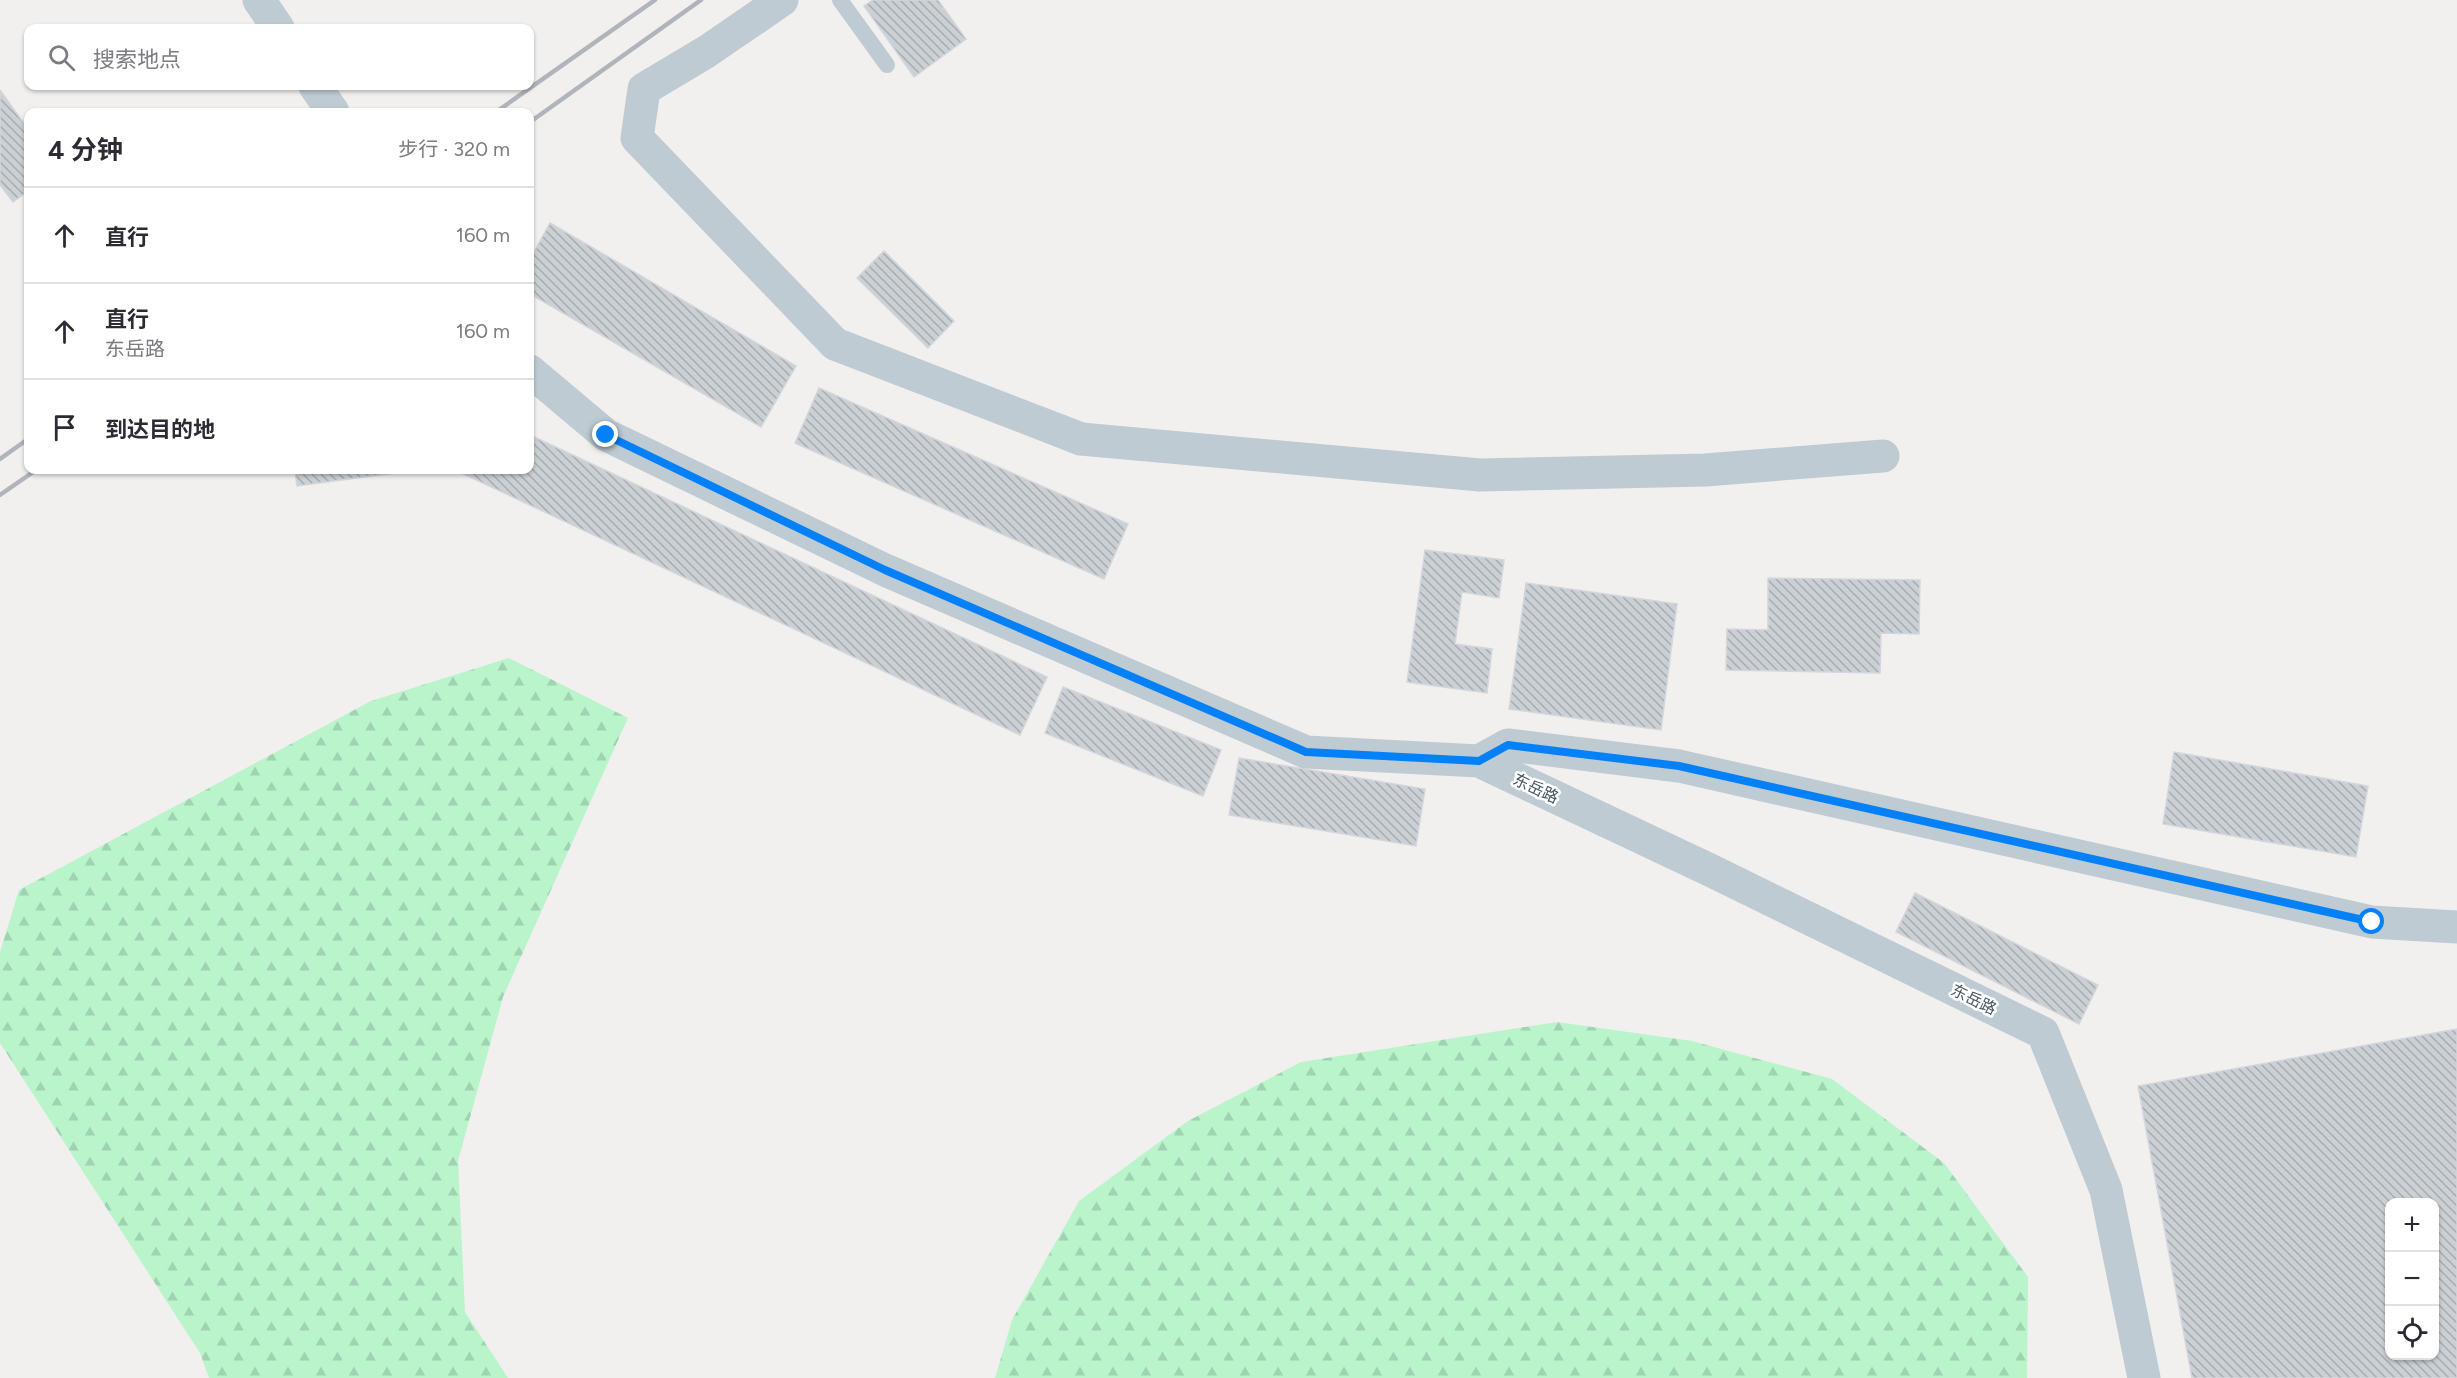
<!DOCTYPE html>
<html lang="zh">
<meta charset="utf-8">
<style>
:root{--surface:#fff;--page:#f2f2f3;--text:#2b2b33;--muted:#7c7c81;--line:#e1e1e2}
body{margin:0;font-family:Figtree,"Noto Sans SC",sans-serif;background:var(--page);color:var(--text)}
.controls{position:absolute;right:18px;bottom:18px;display:grid;overflow:hidden;border-radius:12px;box-shadow:0 2px 4px #0004}
.controls button{width:54px;height:54px;display:grid;place-items:center;padding:0;border:0;border-bottom:2px solid var(--line);background:var(--surface);color:var(--text);font:30px sans-serif}
.stop{position:absolute;width:18px;height:18px;margin:-14px;border:4px solid #0481f8;border-radius:50%;background:#fff}
.stop.end{background:#0481f8;border-color:#fff;box-shadow:0 2px 6px #0008}
.list{margin:0;padding:0;list-style:none}
h2{display:flex;justify-content:space-between;align-items:center;height:78px;margin:0;padding:0 24px;font-size:26px}
h2 small{font-size:20px;font-weight:400;color:var(--muted)}
.list li{display:grid;grid-template-columns:39px 1fr auto;gap:18px;align-items:center;box-sizing:border-box;height:96px;padding:0 24px;border-top:2px solid var(--line)}
.list b{display:block;font-size:22px;white-space:nowrap}
.list p{margin:0;font-size:20px;white-space:nowrap;color:var(--muted)}
.list em{font-size:20px;font-style:normal;color:var(--muted)}
.icon{flex:none;width:33px;height:33px;fill:none;stroke:currentColor;stroke-width:2;stroke-linecap:round;stroke-linejoin:round}
.map{position:relative;flex:none;width:2457px;height:1378px;overflow:hidden}
.search{position:absolute;background:var(--surface);box-shadow:0 2px 4px #0004;left:24px;top:24px;width:510px;height:66px;display:flex;align-items:center;gap:15px;box-sizing:border-box;padding:0 21px;border-radius:12px;color:var(--muted);font-size:22px}
.panel{position:absolute;background:var(--surface);box-shadow:0 2px 4px #0004;left:24px;top:108px;width:510px;height:366px;border-radius:12px}
.map>svg:first-child{display:block}
.forest{fill:url(#forest-firs)}
.building{fill:url(#building-back-hatch);stroke:#d3d6dc;stroke-width:1.5;fill-rule:evenodd}
.lines{fill:none;stroke-linecap:round;stroke-linejoin:round}
.service{stroke:#becbd3;stroke-width:16}
.minor{stroke:#becbd3;stroke-width:33}
.rail{stroke:#b1b5bb;stroke-width:4.5}
.route{stroke:#0481f8;stroke-width:8}
.labels{text-anchor:middle;stroke-width:5;stroke-linejoin:round;paint-order:stroke}
.street-label{font-size:16px;fill:#45555f;stroke:#fff}
</style>
<div class="map">
<svg width="2457" height="1378" viewBox="0 0 2457 1378">
<defs>
<pattern id="forest-firs" width="22" height="20" patternUnits="userSpaceOnUse" patternTransform="scale(1.5)"><rect width="22" height="20" fill="#b9f4cb"/><path d="M5 1l3.5 6h-7zM16 11l3.5 6h-7z" fill="#a0d3b1"/></pattern>
<pattern id="building-back-hatch" width="6" height="6" patternUnits="userSpaceOnUse" patternTransform="scale(1.5)"><rect width="6" height="6" fill="#cbd0d5"/><path d="M-1 5l2 2M0 0l6 6M5-1l2 2" fill="none" stroke="#a7acb0"/></pattern>
</defs>
<rect width="100%" height="100%" fill="#f2efef"/>
<g class="forest">
<polygon points="509,658 628,718 503,997 458,1161 465,1312 508,1378 209,1378 200,1353 0,1043 0,952 19,890 371,701"/>
<polygon points="1557,1022 1692,1041 1832,1079 1944,1163 2028,1277 2027,1378 995,1378 1012,1320 1079,1201 1188,1121 1301,1062"/>
</g>
<g class="building">
<polygon points="873,0 938,0 966,39 914,77 864,6"/>
<polygon points="0,90 28,129 28,191 13,202 0,185"/>
<polygon points="550,223 796,366 761,427 530,294 530,259"/>
<polygon points="884,251 954,321 928,348 857,278"/>
<polygon points="819,388 1128,524 1104,579 795,443"/>
<polygon points="530,435 1047,677 1020,735 455,470 530,470"/>
<polygon points="295,470 418,470 297,486"/>
<polygon points="1425,550 1504,560 1499,598 1462,592 1455,644 1492,649 1487,693 1407,682"/>
<polygon points="1768,578 1920,580 1919,634 1881,633 1880,673 1726,670 1727,629 1768,630"/>
<polygon points="1526,583 1677,604 1661,730 1509,709"/>
<polygon points="1063,687 1221,750 1203,796 1045,733"/>
<polygon points="2174,752 2368,786 2356,857 2163,824"/>
<polygon points="1239,758 1425,789 1416,846 1229,815"/>
<polygon points="1915,893 2098,985 2079,1024 1896,932"/>
<path d="M2457 1029V1378H2192L2138 1086ZM2390 1202H2434V1356H2390Z"/>
</g>
<g class="lines">
<polyline class="service" points="840,0 887,65"/>
<g class="minor">
<polyline points="259,0 278,28"/>
<polyline points="782,0 706,52 644,89 637,138 835,344 1081,439 1480,475 1705,470 1883,456"/>
<polyline points="315,86 333,112"/>
<polyline points="530,371 606,435 885,570 1306,752 1479,761 1712,871 2043,1033 2106,1190 2144,1378"/>
<polyline points="1479,761 1508,745 1679,766 2372,922 2457,927"/>
</g>
<g class="rail">
<polyline points="496,112 655,0"/>
<polyline points="530,122 701,0"/>
<polyline points="0,459 28,439"/>
<polyline points="0,495 36,470"/>
</g>
</g>
<g class="lines">
<polyline class="route" points="606,435 885,570 1306,752 1479,761 1508,745 1679,766 2372,922"/>
</g>
<g class="labels">
<g class="street-label">
<text transform="translate(1536 788) rotate(25)" y="6">东岳路</text>
<text transform="translate(1974 999) rotate(26)" y="6">东岳路</text>
</g>
</g>
</svg>
<div class="controls">
<button>+</button>
<button>−</button>
<button><svg class="icon" aria-label="locate" viewBox="0 0 24 24"><circle cx="12" cy="12" r="6"/><path d="M12 2v4M12 18v4M2 12h4M18 12h4"/></svg></button>
</div>
<div class="stop" style="left:2372px;top:922px"></div>
<div class="stop end" style="left:606px;top:435px"></div>
<div class="search"><svg class="icon" aria-label="search" viewBox="0 0 24 24"><circle cx="10" cy="10" r="6"/><path d="M15 15l6 6"/></svg>搜索地点</div>
<section class="panel">
<h2>4 分钟<small>步行 · 320 m</small></h2>
<ul class="list">
<li><svg class="icon" aria-label="ahead" viewBox="0 0 24 24"><path d="M12 20V5M6 11l6-6 6 6"/></svg><div><b>直行</b></div><em>160 m</em></li>
<li><svg class="icon" aria-label="ahead" viewBox="0 0 24 24"><path d="M12 20V5M6 11l6-6 6 6"/></svg><div><b>直行</b><p>东岳路</p></div><em>160 m</em></li>
<li><svg class="icon" aria-label="arrive" viewBox="0 0 24 24"><path d="M6 21V4h12l-3 4 3 4H6"/></svg><div><b>到达目的地</b></div></li>
</ul>
</section>
</div>
